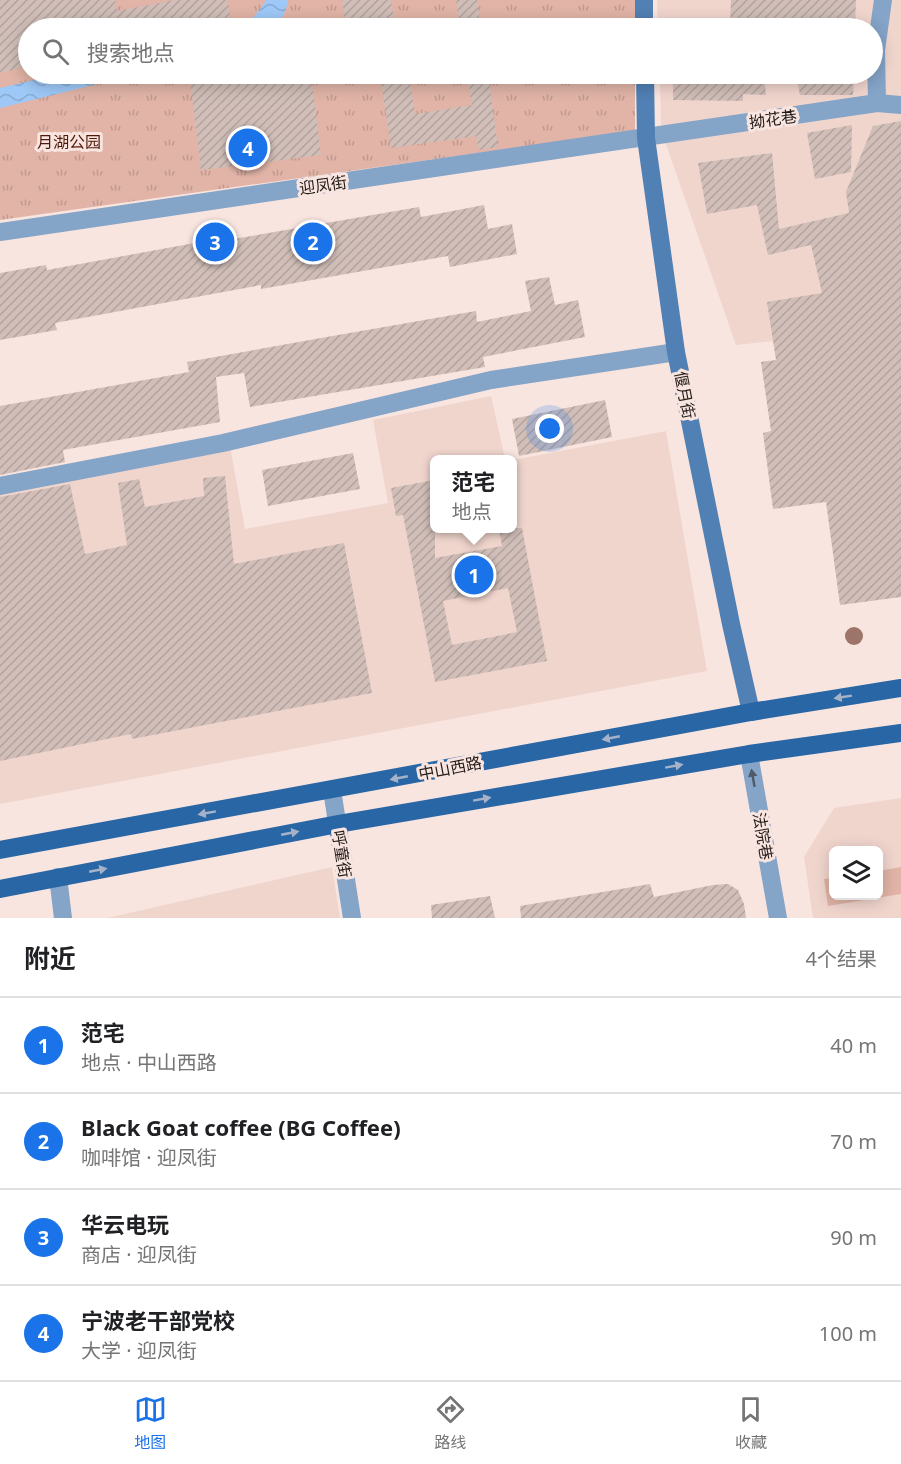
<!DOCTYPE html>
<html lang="zh">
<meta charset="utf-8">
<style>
:root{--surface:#fff;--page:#f6f6f6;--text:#202124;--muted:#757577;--line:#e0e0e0;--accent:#1a73e8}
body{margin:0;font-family:"Noto Sans","Noto Sans SC",sans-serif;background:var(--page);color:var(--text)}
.controls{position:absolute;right:18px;bottom:18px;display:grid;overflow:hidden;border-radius:9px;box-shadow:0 3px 15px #0003}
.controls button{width:54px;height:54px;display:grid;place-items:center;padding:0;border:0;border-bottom:2px solid var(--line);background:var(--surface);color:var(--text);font:30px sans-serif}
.you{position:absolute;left:550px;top:429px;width:21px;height:21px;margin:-15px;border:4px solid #fff;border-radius:50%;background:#1a73e8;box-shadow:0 0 0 9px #1a73e833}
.badge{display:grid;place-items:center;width:39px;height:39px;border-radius:50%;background:var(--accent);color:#fff;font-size:20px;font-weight:700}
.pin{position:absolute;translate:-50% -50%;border:3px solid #fff;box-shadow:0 2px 6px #0006}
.popup{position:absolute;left:430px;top:455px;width:87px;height:78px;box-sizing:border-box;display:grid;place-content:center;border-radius:9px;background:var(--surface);filter:drop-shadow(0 2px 4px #0005);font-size:20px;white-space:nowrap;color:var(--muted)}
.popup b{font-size:22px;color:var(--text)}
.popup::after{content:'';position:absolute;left:50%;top:100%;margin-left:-12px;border:12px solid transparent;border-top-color:var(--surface)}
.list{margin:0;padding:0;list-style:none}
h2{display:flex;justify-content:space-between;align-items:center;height:78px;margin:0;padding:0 24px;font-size:26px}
h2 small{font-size:20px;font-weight:400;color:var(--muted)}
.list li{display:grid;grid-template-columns:39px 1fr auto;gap:18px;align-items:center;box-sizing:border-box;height:96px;padding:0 24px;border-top:2px solid var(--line)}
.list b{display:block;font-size:22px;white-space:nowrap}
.list p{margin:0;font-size:20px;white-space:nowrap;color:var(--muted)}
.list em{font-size:20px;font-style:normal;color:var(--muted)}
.icon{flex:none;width:33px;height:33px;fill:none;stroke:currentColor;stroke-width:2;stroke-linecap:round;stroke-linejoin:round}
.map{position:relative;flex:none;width:901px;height:918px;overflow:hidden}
.search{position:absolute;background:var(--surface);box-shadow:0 3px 15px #0003;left:18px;right:18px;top:18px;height:66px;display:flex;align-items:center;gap:15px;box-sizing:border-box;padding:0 21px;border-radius:33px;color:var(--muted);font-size:22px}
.sheet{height:462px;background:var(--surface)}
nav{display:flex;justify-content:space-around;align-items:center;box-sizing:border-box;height:84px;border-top:2px solid var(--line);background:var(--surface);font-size:16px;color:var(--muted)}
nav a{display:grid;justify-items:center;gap:3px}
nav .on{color:var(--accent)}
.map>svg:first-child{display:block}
.built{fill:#f0d5cd;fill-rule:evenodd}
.park{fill:url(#park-tufts)}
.pitch{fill:#e1b4a7}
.water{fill:url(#water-waves)}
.building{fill:url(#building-hatch);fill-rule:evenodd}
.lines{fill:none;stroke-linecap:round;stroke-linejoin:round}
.street{stroke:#84a4c8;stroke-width:18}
.secondary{stroke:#5180b4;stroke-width:18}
.primary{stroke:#2866a5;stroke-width:18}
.tree{fill:#9c7469}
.oneway{fill:#a5b2c8}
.oneway2{fill:#4f5968}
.labels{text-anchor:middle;stroke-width:6;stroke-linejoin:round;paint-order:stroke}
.street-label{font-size:16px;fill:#231c1a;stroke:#f9e5e0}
.park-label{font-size:16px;fill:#501808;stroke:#f9e5e0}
</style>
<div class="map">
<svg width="901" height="918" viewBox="0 0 901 918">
<defs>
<pattern id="park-tufts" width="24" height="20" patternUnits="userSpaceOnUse" patternTransform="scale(1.5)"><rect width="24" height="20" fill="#e1b4a7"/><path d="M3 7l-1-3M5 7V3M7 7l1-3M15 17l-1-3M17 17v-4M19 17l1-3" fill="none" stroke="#c19a8f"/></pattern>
<pattern id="water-waves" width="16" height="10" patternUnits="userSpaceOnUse" patternTransform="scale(1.5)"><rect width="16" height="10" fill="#9ec8f7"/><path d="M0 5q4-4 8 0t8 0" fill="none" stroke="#88abd3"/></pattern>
<pattern id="building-hatch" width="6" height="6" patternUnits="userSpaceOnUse" patternTransform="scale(1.5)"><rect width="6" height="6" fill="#d1beb8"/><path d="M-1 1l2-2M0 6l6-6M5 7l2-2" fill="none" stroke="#b3a39e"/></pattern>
</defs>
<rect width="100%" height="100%" fill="#f9e5e0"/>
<g class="built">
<polygon points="657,0 901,0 901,513 845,333 736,345 661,130 660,74 872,74 872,28 658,28"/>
<polygon points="491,396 505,459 435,460 435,528 513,528 513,460 666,431 707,671 0,804 0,491 230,446 245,529 388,503 373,420"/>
<path d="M901 798V918H813L804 857 834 808ZM834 850H878V896H834Z"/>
<polygon points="332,867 340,918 107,918"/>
</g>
<polygon class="park" points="0,0 636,0 636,28 28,28 28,74 635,74 635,131 0,220"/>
<polygon class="pitch" points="901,867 901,894 828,906 824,879 833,878 834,896 878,896 879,871"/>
<g class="water">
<path d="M266 0H288C286 12 282 20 273 28H235C251 23 257 14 266 0Z"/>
<polygon points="59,74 138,74 0,108 0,88"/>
</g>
<g class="building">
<polygon points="0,0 115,0 117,11 175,0 227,0 232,25 218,28 28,28 28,66 0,73"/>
<polygon points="342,0 391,0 395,28 346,28"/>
<polygon points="456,0 477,0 481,28 460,28"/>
<polygon points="731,0 856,0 855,28 730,28"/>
<polygon points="248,74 311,74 321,155 201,170 190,81"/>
<polygon points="380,74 409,74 415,114 472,105 467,74 488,74 498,147 479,150 476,136 391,148"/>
<polygon points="673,74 764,74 766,95 743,94 743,101 673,100"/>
<polygon points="796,74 854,74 853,95 800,95"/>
<polygon points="901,121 901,597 840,605 826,502 773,509 763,433 771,431 761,362 776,360 767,302 822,293 811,245 768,255 757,205 707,214 698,163 772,153 779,229 849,213 846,192 873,126"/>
<polygon points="852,125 851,172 815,179 807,133"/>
<polygon points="484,205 488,229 512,224 517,254 450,267 448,256 261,289 261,285 55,323 57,330 0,340 0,273 46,265 47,270 233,236 234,239 419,207 421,217"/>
<polygon points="549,277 555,305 578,300 585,337 483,357 485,367 250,407 244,373 216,377 220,422 63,450 65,462 0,475 0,406 189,372 187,362 321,338 476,311 477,322 531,311 525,281"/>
<polygon points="605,400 612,437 519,456 512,419"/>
<polygon points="353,453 360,489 268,506 262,470"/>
<polygon points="225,476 234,564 344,543 372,693 132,739 131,734 0,761 0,497 70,484 85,554 127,545 118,483 139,479 145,507 204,496 203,478"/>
<path d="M435 480V558L502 546 499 528H522L547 661 435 682 403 515 396 516 391 488ZM508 588 517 632 452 645 443 601Z"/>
<polygon points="650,884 654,897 713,885 728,884 738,890 744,904 746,918 521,918 520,906"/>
<polygon points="490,896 495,918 432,918 431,905"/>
</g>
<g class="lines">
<g class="street">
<polyline points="877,103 876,50 883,0"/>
<polyline points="0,232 877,103 901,105"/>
<polyline points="0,486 223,443 491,380 676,352"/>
<polyline points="749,754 778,918"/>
<polyline points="332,790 352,918"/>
<polyline points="58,877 63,918"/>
</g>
<g class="secondary">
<polyline points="644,0 644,28"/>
<polyline points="645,74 646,138 676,352 731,624 751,712"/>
</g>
<g class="primary">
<polyline points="0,850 751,712 901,688"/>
<polyline points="0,889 338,824 749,754 901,733"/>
</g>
</g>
<circle class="tree" cx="854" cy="636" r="9"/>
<defs><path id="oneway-solid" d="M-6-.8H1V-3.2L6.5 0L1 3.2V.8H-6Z" transform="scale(1.5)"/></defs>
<g class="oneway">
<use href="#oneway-solid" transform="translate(843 697) rotate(171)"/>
<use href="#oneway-solid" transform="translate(611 738) rotate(169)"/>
<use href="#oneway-solid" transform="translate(674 766) rotate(-10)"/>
<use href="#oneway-solid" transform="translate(399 778) rotate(169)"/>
<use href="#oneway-solid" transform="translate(482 799) rotate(-10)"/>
<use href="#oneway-solid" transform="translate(207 813) rotate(170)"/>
<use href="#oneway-solid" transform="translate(290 833) rotate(-11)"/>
<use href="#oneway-solid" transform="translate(98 870) rotate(-11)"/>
</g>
<use class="oneway2" href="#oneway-solid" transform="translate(753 778) rotate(-100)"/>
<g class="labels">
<g class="street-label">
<text transform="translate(773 119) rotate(-8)" y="6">拗花巷</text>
<text transform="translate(323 185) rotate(-8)" y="6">迎凤街</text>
<text transform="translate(685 395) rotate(79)" y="6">偃月街</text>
<text transform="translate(450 768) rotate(-11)" y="6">中山西路</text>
<text transform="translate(763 836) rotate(80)" y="6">法院巷</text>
<text transform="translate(342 854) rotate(81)" y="6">呼童街</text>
</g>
<g class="park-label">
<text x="69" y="148">月湖公园</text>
</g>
</g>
</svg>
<div class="controls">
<button><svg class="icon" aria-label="layers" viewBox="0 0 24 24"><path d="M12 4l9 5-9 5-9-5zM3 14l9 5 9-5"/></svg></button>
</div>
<div class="you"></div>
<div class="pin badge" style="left:474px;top:575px">1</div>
<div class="popup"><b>范宅</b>地点</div>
<div class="pin badge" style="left:313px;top:242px">2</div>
<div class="pin badge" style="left:215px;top:242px">3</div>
<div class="pin badge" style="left:248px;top:148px">4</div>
<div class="search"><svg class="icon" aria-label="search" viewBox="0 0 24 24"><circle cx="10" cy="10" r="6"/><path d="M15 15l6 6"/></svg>搜索地点</div>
</div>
<section class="sheet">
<h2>附近<small>4个结果</small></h2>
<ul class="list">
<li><span class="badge">1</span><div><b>范宅</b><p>地点 · 中山西路</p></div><em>40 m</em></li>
<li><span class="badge">2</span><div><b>Black Goat coffee (BG Coffee)</b><p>咖啡馆 · 迎凤街</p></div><em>70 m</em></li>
<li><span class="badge">3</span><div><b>华云电玩</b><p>商店 · 迎凤街</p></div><em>90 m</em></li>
<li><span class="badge">4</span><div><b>宁波老干部党校</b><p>大学 · 迎凤街</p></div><em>100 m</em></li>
</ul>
</section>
<nav>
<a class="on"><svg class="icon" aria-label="map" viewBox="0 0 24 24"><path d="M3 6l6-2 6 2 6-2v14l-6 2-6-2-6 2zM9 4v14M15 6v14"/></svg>地图</a>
<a><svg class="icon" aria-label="directions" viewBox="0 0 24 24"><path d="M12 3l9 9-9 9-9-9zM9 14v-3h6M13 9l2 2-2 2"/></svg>路线</a>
<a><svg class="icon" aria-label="saved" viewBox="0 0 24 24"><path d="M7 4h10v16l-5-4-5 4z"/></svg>收藏</a>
</nav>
